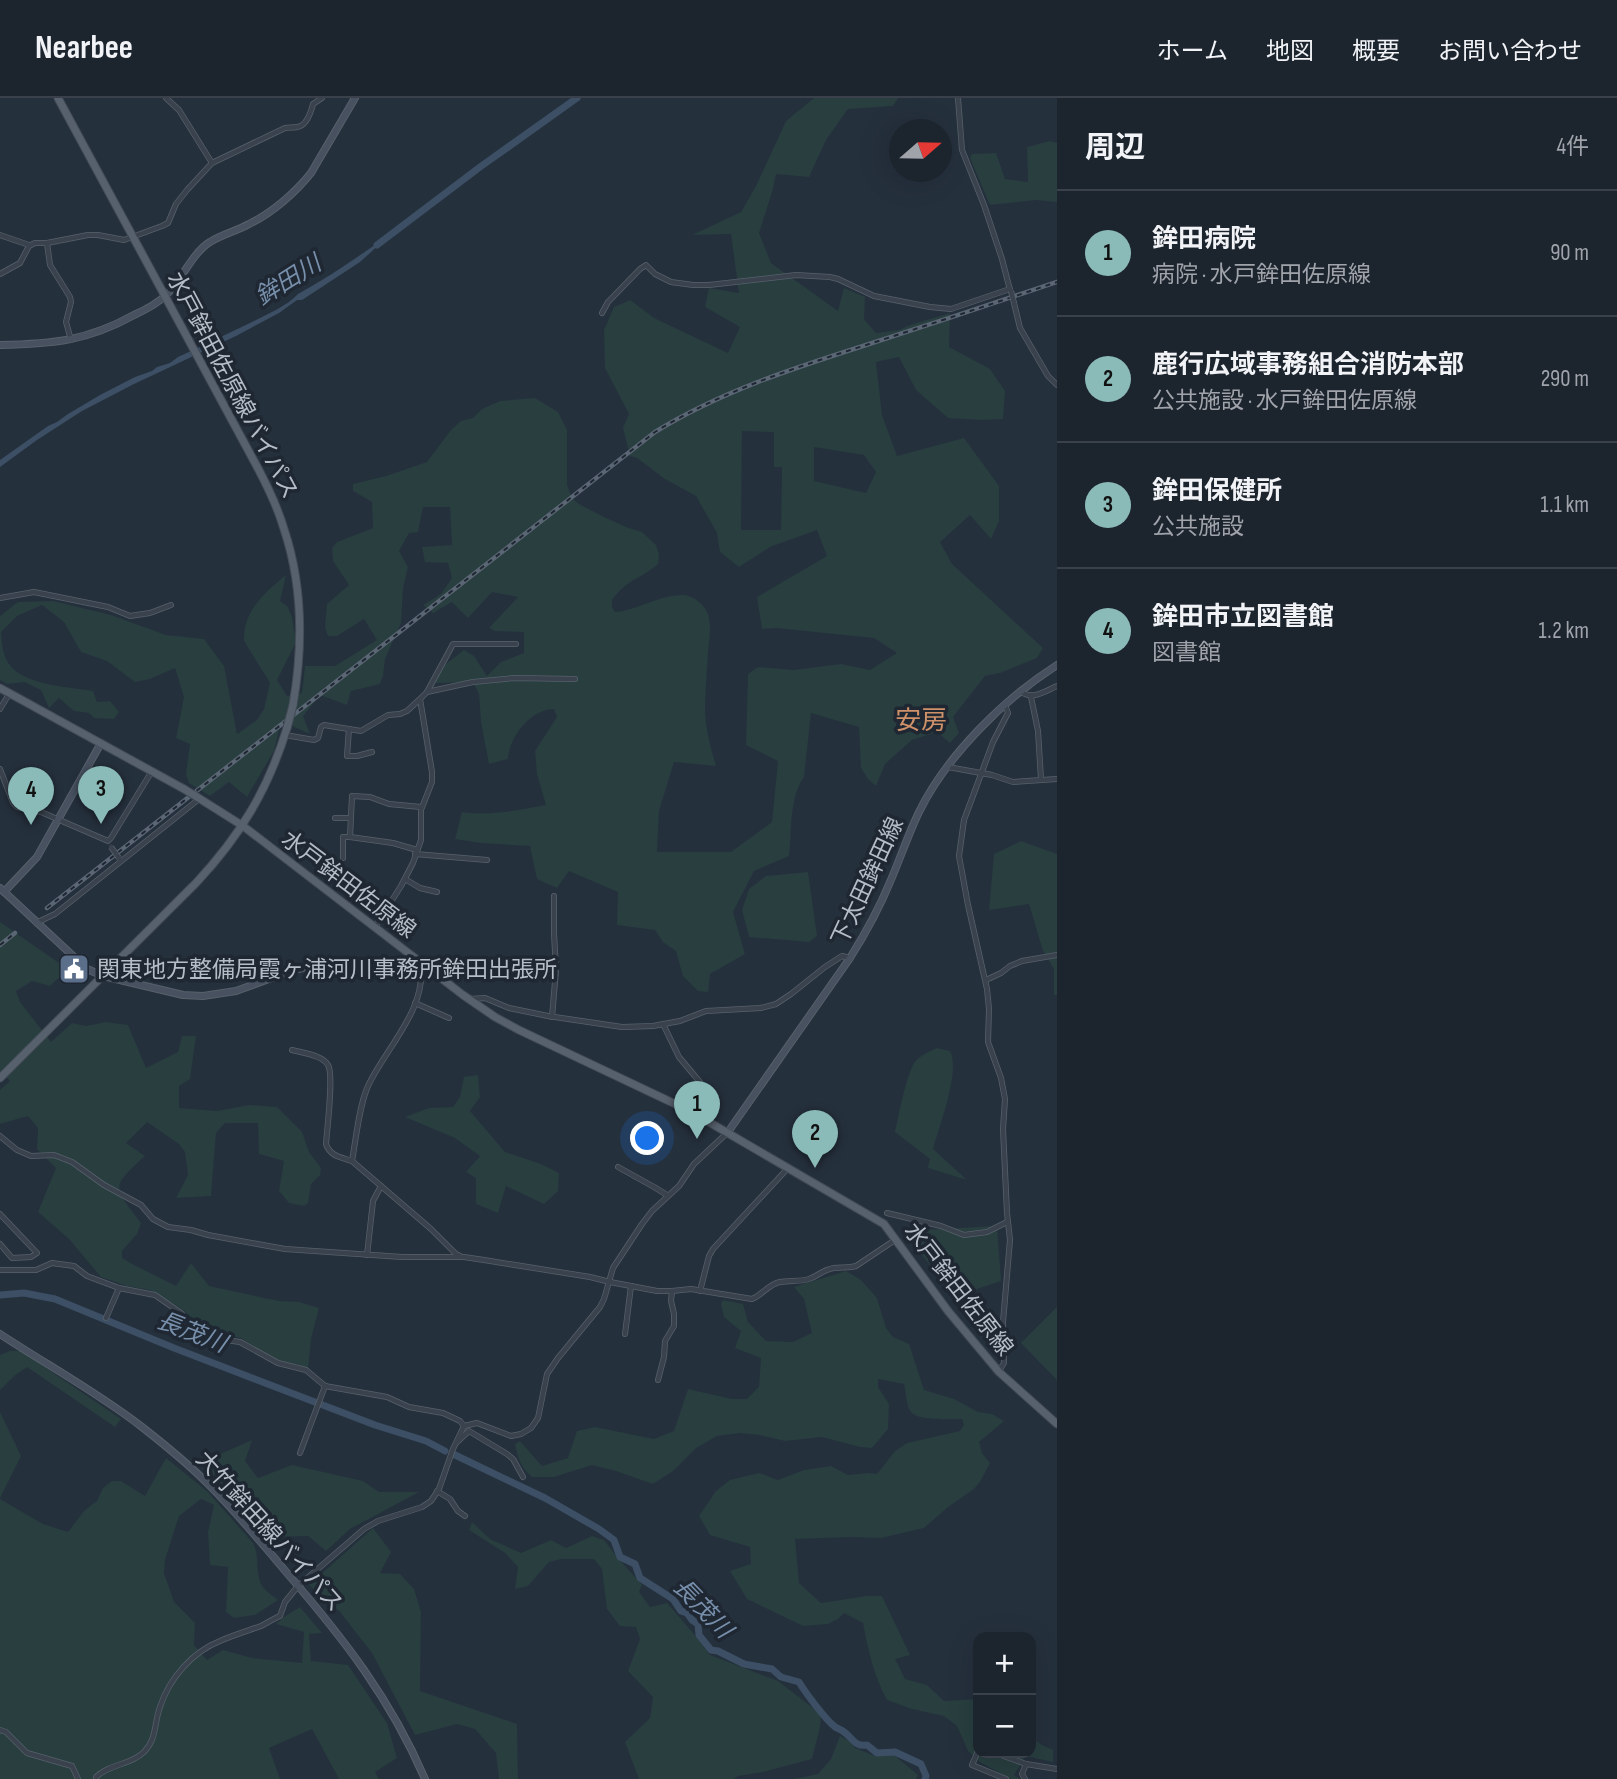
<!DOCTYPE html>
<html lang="ja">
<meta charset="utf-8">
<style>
:root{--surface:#1c242e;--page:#29303a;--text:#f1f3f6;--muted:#a0a4aa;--line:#3a414a;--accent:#8bbbb9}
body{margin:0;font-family:"Sofia Sans Condensed","Noto Sans JP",sans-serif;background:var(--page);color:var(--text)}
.controls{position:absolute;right:21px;bottom:21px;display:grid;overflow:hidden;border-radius:14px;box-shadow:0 7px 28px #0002}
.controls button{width:63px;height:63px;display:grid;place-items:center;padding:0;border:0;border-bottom:2px solid var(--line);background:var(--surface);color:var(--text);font:35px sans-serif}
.compass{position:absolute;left:889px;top:21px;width:63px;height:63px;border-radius:50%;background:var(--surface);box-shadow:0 7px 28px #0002;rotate:70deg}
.you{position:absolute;left:648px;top:1041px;width:24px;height:24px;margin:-18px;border:5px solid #fff;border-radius:50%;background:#1a73e8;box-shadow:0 0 0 10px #1a73e833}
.badge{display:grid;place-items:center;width:46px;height:46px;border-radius:50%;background:var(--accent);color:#111;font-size:23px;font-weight:700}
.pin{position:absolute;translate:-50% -58px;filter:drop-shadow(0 2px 4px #0008)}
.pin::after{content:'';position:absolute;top:37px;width:24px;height:21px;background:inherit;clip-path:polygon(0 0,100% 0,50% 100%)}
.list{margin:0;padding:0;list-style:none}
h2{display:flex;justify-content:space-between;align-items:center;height:91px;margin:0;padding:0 28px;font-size:30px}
h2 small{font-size:23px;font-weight:400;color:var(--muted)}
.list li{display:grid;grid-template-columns:46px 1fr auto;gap:21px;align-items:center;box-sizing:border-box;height:126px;padding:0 28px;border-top:2px solid var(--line)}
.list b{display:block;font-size:26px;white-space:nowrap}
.list p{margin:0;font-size:23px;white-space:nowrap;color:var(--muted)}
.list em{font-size:23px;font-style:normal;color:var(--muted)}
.map{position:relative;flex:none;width:1057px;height:1681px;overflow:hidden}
header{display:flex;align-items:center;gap:42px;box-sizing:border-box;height:98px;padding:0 35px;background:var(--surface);border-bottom:2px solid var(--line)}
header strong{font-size:33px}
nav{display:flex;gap:38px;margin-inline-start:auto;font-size:24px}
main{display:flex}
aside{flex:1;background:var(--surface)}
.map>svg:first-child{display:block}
.green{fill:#283e3f;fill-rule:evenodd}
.water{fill:#3c4f65}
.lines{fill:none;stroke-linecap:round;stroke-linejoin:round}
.river{stroke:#3c4f65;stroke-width:7}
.street-casing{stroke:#57606b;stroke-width:6}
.secondary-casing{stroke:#57606b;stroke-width:8}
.primary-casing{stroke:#424b56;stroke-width:9}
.street{stroke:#39424d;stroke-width:4.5}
.secondary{stroke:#475160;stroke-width:6}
.primary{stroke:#57616d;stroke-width:7}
.rail-casing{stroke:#5b6674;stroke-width:4.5}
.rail{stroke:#1e2732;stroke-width:2;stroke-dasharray:5;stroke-linecap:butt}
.street-bridge-casing{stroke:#57606b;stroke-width:6;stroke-linecap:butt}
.primary-bridge-casing{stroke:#424b56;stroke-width:9;stroke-linecap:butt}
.street-bridge{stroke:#39424d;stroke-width:4.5}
.primary-bridge{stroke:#57616d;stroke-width:7}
.labels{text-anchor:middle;stroke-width:7;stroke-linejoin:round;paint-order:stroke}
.street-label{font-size:23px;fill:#b5bdc8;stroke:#1e2732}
.poi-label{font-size:23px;fill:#b5bdc8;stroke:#1e2732;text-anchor:start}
.water-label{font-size:24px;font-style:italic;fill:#778faa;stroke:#1e2732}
.quarter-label{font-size:26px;fill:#cf9169;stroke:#1e2732}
</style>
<header>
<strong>Nearbee</strong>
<nav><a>ホーム</a><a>地図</a><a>概要</a><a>お問い合わせ</a></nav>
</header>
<main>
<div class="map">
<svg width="1057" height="1681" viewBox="0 0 1057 1681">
<rect width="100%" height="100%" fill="#25303d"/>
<g class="green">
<path d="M814 0H898L893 8 848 11 826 42 809 79 776 76 773 91 759 135 771 165 838 213 844 190 865 199 864 221 876 235 900 232 907 228 950 215 949 249 990 271 1005 293 1003 321 980 322 948 320 916 292 899 259 876 264 882 317 897 358 964 340 999 388V423L991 441 970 417 940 444 952 466 1043 550 1037 560 1000 575 985 578 953 619 959 635 950 645 937 634 912 642 885 666 876 688 868 681 861 670 859 629 811 615 804 679C789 700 792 733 789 758L754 773 733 814 745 856 710 876 708 894 698 893 683 878 676 853 663 844 655 832 617 827 618 794 569 773 557 790 537 781 530 748 480 745 455 741 462 714C491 718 518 712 546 707L537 676 535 653 557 619 554 611C531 611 509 639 508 661L489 666 481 624 479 596 473 584 435 585 442 569 464 552 474 558 487 578 501 564 524 555V534L495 533 489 530 518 499 492 494 468 520 452 504 433 515 423 507 441 496 452 480 448 465 425 464 422 449 452 447 450 409H423L418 434 409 435 399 453 408 469 403 491 401 525 385 561 383 578 380 586 351 593 347 607 320 597 303 618 310 636 281 623 274 653 247 699 229 684 210 698 189 685 186 676 190 646 176 640 184 599 175 570 150 581 135 584 107 563 81 554 64 524 42 507 17 518 1 534C2 545 2 556 9 566 23 587 70 589 93 593L97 604 110 603 119 614 114 621 94 620 89 615 74 613 59 600 49 610 41 592 25 584 7 586 0 582V518L18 504 53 503 111 517 166 537 204 541 224 568 237 636 257 622 264 611 270 585 244 543C244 538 244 531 246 526 251 506 271 489 286 477L280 503 288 509 292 519 296 544 277 582 287 598 302 595 305 568H335L377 542 364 521 337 538H328L325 529 327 506 349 487 333 463 332 450 337 444 373 430 372 404 353 393V386L386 378 427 364 451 332 461 323 473 320 482 311 500 303 535 300 558 314 567 332V387L572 400 579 406 604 419 626 429 642 434 656 447 659 456 658 466C641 481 627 481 612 502V509L615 514C639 512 660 496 684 497 694 498 705 507 708 516 712 529 709 542 708 554 707 574 705 595 705 614 706 632 711 651 716 668L674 664 659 713 657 754H731L772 724 778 663 746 647 748 576 758 569 793 572 841 566 870 572 897 555 874 540 776 530 762 531 757 499 827 458 817 432 770 449 739 469 720 454 717 435 696 398 665 381 637 360 630 358 623 330 629 316 605 270 604 232 614 209 630 202 654 220 728 255 740 229 705 209 709 190 739 195 731 136 692 137 741 114 756 88 786 23ZM742 333 774 334V369H782L781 432H741ZM814 349 864 357 876 374 866 395 814 383Z"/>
<polygon points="1050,43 1057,45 1057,104 1036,102 990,107 970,60 972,56 996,55 1005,81 1028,84 1027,49"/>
<polygon points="1021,743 1057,756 1057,897 1054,897 1054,871 1043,853 1029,806 989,812 994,756"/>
<polygon points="808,774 817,838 809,844 749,839 742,812 749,791 766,778"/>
<path d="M0 824 59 865 63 876 50 888 32 883 16 893 20 904 51 944 72 925 86 928 106 924 128 927 146 970 178 954 182 938H196L190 981 179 988V1010L217 1013 249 1007 277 1009 302 1034 309 1054 321 1070 320 1077 311 1086 308 1105 304 1108 289 1105 279 1093 284 1063 259 1056 258 1025H225L216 1035 211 1098 176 1100 188 1077 185 1054 179 1046 147 1024 126 1045 145 1058C110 1090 113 1088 141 1125L137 1136 122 1153V1160L134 1167 176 1188 191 1165 209 1188 279 1203 299 1204 319 1210 311 1241 308 1271 297 1266 290 1267 261 1254 241 1240 220 1236 205 1230 179 1209 150 1192 127 1188 101 1179 69 1141 38 1114 56 1070 37 1051 38 1030 28 1018 0 1026V992L10 983 0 973Z"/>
<path d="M937 950 950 953C961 972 939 1029 933 1051L967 1082 928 1070 930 1061 895 1034C899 1016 905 983 913 967 918 958 928 954 937 950Z"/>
<polygon points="478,977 480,999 470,1013 505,1054 541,1066 559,1075 558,1093 544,1106 506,1088 498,1115 476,1106 476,1080 466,1074 480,1058 455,1040 405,1019 429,1010 453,1009 460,999 464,979"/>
<polygon points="997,1128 1001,1183 956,1198 902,1133"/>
<path d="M846 1173 861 1182 877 1200 886 1230 893 1239 909 1246 924 1292 954 1301 978 1314 992 1316 1004 1323 979 1344 982 1355 990 1365 980 1384 974 1391 948 1409 924 1430 881 1440 851 1439 795 1441 799 1485 821 1505 866 1498H882L910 1557 895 1561 905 1581 927 1587 944 1603 978 1601V1655H1031V1639L1042 1647 1053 1652V1664L1026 1658 1014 1677 1020 1681H1011L980 1664 968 1653 957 1628 944 1618 912 1611 887 1602C874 1578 868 1552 863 1525L844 1515 838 1521 828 1526 803 1528 747 1501 730 1473 751 1466 750 1449 710 1437 699 1418 716 1393 730 1382 759 1375 778 1382 804 1372 831 1368 848 1377 868 1375 877 1376 895 1353 907 1345 960 1333 964 1327 962 1321C952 1321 917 1323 911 1314 906 1308 906 1294 904 1286L878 1281V1289L889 1306 888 1331 872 1350 860 1349 822 1339 785 1343 760 1337 740 1335 717 1338 696 1350 673 1373 653 1386 616 1373 592 1367 554 1379H532C520 1369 518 1360 515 1346L520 1343 542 1368 568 1360 577 1333 595 1329 654 1341 674 1333 688 1291 732 1301H747L759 1289 761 1260 735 1250 741 1233 724 1219 721 1206 723 1202 743 1206 748 1224 766 1243 793 1244 812 1235 804 1201 794 1189Z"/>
<polygon points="1057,1209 1057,1282 1021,1245"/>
<polygon points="10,1253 21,1253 121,1321 115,1329 27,1269 14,1278 0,1292 0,1257"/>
<polygon points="0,1314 21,1358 0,1400"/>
<polygon points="252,1342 245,1363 258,1380 292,1367 363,1383 379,1394 419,1394 350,1431 326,1453 308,1438 269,1439 202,1364"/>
<path d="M166 1360 208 1394 253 1445C260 1458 255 1472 261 1486 264 1492 273 1498 278 1502L255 1517 234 1520 226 1514 228 1469 210 1467 208 1434 214 1407 201 1401 179 1418 165 1462 164 1475 174 1504 195 1525 194 1547 207 1562 223 1552 252 1560 302 1565 304 1534 276 1526 284 1519 300 1509 322 1535 309 1536 311 1563 348 1567 387 1625 397 1660 375 1674 379 1681H339L312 1631 269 1650 280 1681H0V1401L43 1426 68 1434 84 1413 97 1403 103 1390 112 1383H121L145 1398Z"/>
<polygon points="472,1424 490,1441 521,1455 551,1442 566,1450 592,1438 604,1442 617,1459 642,1487 639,1494 650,1509 667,1505 694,1536 710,1557 778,1583 821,1616 820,1629 812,1661 763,1674 738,1678 734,1681 639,1681 625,1644 650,1620 653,1599 628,1573 640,1541 636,1529 620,1528 607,1511 602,1471 594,1461 561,1461 549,1464 528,1488 515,1491 518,1469 505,1455 469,1432"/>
<polygon points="373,1430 391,1454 380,1475 400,1476 414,1491 421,1514 420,1593 517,1626 518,1681 499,1681 496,1655 475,1631 457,1626 415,1637 372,1555 340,1514 309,1487"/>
<polygon points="840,1638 849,1643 855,1650 875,1658 886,1656 894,1657 918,1677 916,1681 794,1681 818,1676 831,1661"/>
</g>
<path class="water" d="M391 136 360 164 302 202H297L279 215 236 238 134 286 82 313 37 342 0 369V362L48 328 57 324 68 316 100 297 135 279 152 273 157 269 170 265 178 259C203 248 226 236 250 225 265 217 286 209 298 196 331 178 360 157 391 136Z"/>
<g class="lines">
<g class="river">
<polyline points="377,147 480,69 577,0"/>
<polyline points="0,1197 24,1195 55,1201 174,1250 375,1327 426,1343 445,1353"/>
<path d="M453 1356 545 1400 599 1431 614 1442 620 1459 635 1466 640 1480 673 1501 681 1513 687 1515 692 1522 698 1526 699 1537 711 1552 718 1553 744 1566 772 1571 781 1579 799 1584C805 1594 825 1621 834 1628 837 1631 841 1631 844 1634 853 1640 854 1649 867 1647L877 1655 895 1654 921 1666 926 1678 925 1681"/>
</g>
<g class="street-casing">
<g id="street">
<polyline points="166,0 179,12 212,65"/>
<polyline points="958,0 962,52 984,107 1002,161 1010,192"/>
<polyline points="0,137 29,147"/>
<polyline points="47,145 50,167 70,199 71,204 66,224 71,242"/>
<path d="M0 176 20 165 29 148 35 145H47L88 137H98L124 142 162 128 168 125 176 106 187 92 212 65 285 30C289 29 293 30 297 29 307 28 311 14 313 6L322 0"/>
<polyline points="1014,205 1020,230 1048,278 1057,287"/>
<polyline points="602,215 608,204 640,171 646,167 655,176 671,184 693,187 709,187 796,177 830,179 838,181 874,198 930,209 951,211 1010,191"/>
<polyline points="0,500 34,494 108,509 130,518 150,515 171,507"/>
<path d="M1020 593C1032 603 1045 593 1057 588"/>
<polyline points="427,594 453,546 516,546"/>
<polyline points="1031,599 1038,633 1041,681"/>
<polyline points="0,611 9,596"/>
<polyline points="349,631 347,658 357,658 372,654"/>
<polyline points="285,637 314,642 318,640 321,629 324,627 361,633 388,617 400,616 407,613 419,602"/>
<polyline points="948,669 992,677 1013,684 1057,681"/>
<polyline points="0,671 13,705 17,709 41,714 108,743 111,740 152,673"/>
<polyline points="335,720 351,720"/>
<polyline points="417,752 393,745 350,739 352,698 370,699 389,706 421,709"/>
<polyline points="415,756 487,762"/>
<polyline points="343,760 343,739 350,739"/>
<polyline points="405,781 420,790 437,794"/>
<polyline points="36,825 55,816 199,701"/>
<polyline points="375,829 401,788 413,765 421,742 421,712 432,684 432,674 420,601 427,594 473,584 514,580 575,581"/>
<polyline points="986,882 1001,875 1010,868 1022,863 1057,857"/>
<polyline points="470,901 485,900 509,910 548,918 622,929 653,928 680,923 706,913 761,910 776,906 791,896 825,869 842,858 850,860"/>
<polyline points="415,905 449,920"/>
<polyline points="552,919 556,872 554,835 554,798"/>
<polyline points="663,926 679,959 704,989 690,1013"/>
<path d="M292 952C303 955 322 957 328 967 334 976 327 1032 326 1046 330 1058 340 1059 352 1063L431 1131 456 1156 460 1158"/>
<path d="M0 1038 17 1052 31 1058 54 1057 72 1064 104 1087 141 1107 153 1121 168 1129 191 1132 208 1137 285 1151 402 1159H464L484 1162 590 1179 610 1184 657 1193H672L691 1191 752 1201C762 1197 769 1186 780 1184 789 1182 800 1184 809 1181 818 1178 822 1172 834 1170 842 1169 849 1170 856 1168L895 1142"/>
<path d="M352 1063C356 1041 359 1008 368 988 385 951 429 909 420 865"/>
<polyline points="618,1069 654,1089 667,1097"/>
<polyline points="887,1115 941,1128 964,1137 987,1134 1007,1124"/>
<polyline points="0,1116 37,1155 31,1159 12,1160 0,1146"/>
<polyline points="367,1157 373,1103 381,1088"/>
<polyline points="0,1172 36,1172 52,1165 74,1168 87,1178 119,1190 155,1197 181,1215 195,1231 204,1237 211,1240 240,1244 278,1265 306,1272 325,1288 387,1299 409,1309 443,1315 460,1323 464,1328"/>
<polyline points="700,1193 709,1158 713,1151 788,1070"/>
<polyline points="106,1220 119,1190"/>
<polyline points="625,1236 631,1188"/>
<polyline points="999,1273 1004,1265 1003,1224 1010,1142 1007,1115 1003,1031 1005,1001 1001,980 988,944 989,911 987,891 968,807 959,758 964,722 993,644 1008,615 1005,607"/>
<polyline points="658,1282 664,1259 665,1243 674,1228 674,1216 671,1203 672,1193"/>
<polyline points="457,1344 469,1333 507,1356 513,1361 523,1379"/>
<polyline points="300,1355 325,1288"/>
<polyline points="437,1393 450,1401 458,1413 465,1418"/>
<polyline points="0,1632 6,1634 27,1655 72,1668 78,1681"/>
<polyline points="978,1653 972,1667 1006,1681"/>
<polyline points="995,1655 1026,1666 1057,1671"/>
<path d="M96 1681V1679C109 1666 131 1667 144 1654 157 1641 154 1625 160 1609 169 1581 192 1554 220 1543 233 1537 247 1533 261 1528 267 1525 273 1521 280 1518L285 1504 298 1488 364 1431 378 1423 422 1409 431 1403 439 1391 453 1351 464 1328 477 1325 511 1338 521 1336 531 1330 538 1320 547 1276 558 1260 600 1209 604 1201 613 1170 642 1126 652 1113 679 1088 694 1066 727 1035"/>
<polyline points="1025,1681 1022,1676 1026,1666"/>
</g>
</g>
<g class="secondary-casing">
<g id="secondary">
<path d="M0 247C53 246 87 243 134 217 145 212 157 206 166 197 181 183 193 154 210 144 222 136 237 133 249 126 272 115 295 95 311 75L355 0"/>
<polyline points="0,790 87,871 103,878 183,897 203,898 236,893 288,874 307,869 394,864 420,864"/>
<polyline points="4,794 37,759 101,645"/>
<path d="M728 1034 850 860C865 836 879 811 890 784 900 761 908 737 919 714 947 657 1004 601 1057 567"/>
<path d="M0 1236C47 1267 97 1294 142 1329 165 1347 189 1366 210 1388 237 1415 262 1445 287 1475 344 1541 390 1600 425 1681"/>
</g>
</g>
<g class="primary-casing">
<g id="primary">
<path d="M58 0 254 363C266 385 277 407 284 431 303 488 303 549 293 607"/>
<polyline points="0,590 184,691"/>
<polyline points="197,699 243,728 463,897 495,919 519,932 690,1013 884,1126 948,1213 999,1274 1057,1326"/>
<path d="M0 980 196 785C240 738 268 692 287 630"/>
</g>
</g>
<use href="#street" class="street"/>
<use href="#secondary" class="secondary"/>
<use href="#primary" class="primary"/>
<g class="rail-casing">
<g id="rail">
<path d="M47 810 655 334C720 294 791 271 863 248 928 227 992 206 1057 184"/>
<polyline points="0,847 15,835"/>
</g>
</g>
<use href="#rail" class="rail"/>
<g class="street-bridge-casing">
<g id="street-bridge">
<polyline points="1011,193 1014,205"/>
<polyline points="111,749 119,760"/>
</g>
</g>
<g class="primary-bridge-casing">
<g id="primary-bridge">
<polyline points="287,630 293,607"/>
<polyline points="184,691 197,699"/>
</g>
</g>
<use href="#street-bridge" class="street-bridge"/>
<use href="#primary-bridge" class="primary-bridge"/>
</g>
<defs>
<g id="civic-square" transform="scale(1.575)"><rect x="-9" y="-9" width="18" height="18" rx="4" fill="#5c6f8a" stroke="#1e2732"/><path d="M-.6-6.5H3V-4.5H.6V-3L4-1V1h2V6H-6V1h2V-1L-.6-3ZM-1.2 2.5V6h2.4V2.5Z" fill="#fff"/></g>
</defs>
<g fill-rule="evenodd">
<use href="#civic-square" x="74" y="871"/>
</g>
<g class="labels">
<g class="street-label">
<text transform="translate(233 287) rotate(62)" y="8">水戸鉾田佐原線バイパス</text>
<text transform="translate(867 783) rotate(-65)" y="8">下太田鉾田線</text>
<text transform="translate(349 786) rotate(37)" y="8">水戸鉾田佐原線</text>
<text transform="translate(959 1191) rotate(52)" y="8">水戸鉾田佐原線</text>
<text transform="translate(270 1433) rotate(48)" y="8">大竹鉾田線バイパス</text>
</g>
<g class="poi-label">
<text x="97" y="879">関東地方整備局霞ヶ浦河川事務所鉾田出張所</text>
</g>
<g class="water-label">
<text transform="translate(288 182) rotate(-32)" y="8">鉾田川</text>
<text transform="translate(192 1234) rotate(21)" y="8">長茂川</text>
<text transform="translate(703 1510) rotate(46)" y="8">長茂川</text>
</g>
<g class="quarter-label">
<text x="921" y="631">安房</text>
</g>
</g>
</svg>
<div class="controls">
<button>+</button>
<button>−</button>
</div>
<svg class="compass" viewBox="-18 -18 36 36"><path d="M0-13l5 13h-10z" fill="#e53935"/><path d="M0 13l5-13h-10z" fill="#a0a4aa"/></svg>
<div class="you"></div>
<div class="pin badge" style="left:697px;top:1041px">1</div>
<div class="pin badge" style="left:815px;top:1070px">2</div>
<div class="pin badge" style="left:101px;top:726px">3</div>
<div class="pin badge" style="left:31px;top:727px">4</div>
</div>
<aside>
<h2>周辺<small>4件</small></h2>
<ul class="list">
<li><span class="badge">1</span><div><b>鉾田病院</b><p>病院 · 水戸鉾田佐原線</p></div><em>90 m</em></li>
<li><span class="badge">2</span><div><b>鹿行広域事務組合消防本部</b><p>公共施設 · 水戸鉾田佐原線</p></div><em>290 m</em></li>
<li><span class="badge">3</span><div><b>鉾田保健所</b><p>公共施設</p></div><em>1.1 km</em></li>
<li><span class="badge">4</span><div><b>鉾田市立図書館</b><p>図書館</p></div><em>1.2 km</em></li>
</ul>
</aside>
</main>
